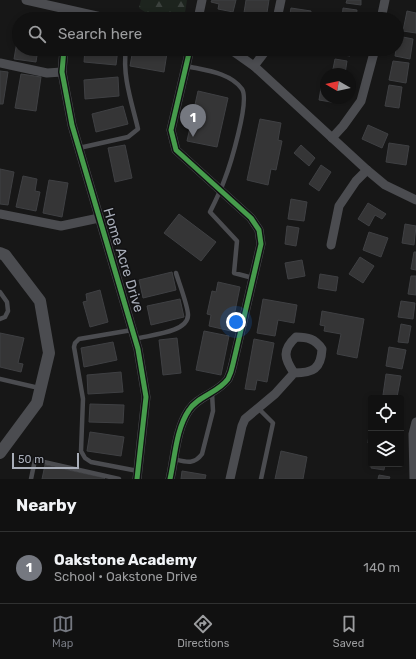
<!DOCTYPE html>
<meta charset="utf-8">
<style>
:root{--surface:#111;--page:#1a1a1a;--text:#f1f3f6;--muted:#9c9d9f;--line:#303131;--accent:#757880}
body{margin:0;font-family:Rubik,sans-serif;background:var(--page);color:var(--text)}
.controls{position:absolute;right:12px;bottom:12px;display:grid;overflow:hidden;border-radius:4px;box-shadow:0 2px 6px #0003}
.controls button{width:36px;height:36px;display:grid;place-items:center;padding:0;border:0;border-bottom:1px solid var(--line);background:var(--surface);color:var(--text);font:20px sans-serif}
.compass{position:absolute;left:320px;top:68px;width:36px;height:36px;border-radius:50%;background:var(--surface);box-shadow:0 2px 6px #0003;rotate:279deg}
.scale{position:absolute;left:12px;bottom:10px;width:67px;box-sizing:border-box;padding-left:4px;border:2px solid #a8adb8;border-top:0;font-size:11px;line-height:14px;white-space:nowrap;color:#a8adb8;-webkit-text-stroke:3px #111113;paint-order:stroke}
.you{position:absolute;left:236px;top:322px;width:14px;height:14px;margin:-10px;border:3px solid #fff;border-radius:50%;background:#1a73e8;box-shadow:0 0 0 6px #1a73e833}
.badge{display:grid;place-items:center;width:26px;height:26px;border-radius:50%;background:var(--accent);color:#fff;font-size:13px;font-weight:700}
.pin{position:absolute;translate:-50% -33px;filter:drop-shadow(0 1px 2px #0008)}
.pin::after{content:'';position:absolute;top:21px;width:14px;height:12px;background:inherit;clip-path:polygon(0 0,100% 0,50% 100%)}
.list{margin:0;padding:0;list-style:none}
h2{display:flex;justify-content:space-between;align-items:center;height:52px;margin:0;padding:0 16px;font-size:17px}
h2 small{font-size:13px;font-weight:400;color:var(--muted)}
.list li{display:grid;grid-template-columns:26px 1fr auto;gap:12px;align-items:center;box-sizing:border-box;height:72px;padding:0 16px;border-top:1px solid var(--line)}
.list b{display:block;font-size:15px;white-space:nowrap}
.list p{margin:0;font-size:13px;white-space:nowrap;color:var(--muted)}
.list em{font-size:13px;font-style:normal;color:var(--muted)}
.icon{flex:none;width:22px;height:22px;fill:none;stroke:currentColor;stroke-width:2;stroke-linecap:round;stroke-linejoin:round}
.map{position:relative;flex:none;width:416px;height:479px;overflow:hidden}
.search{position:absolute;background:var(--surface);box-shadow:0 2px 6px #0003;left:12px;right:12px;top:12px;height:44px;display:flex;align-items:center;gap:10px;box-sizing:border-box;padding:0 14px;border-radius:22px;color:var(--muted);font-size:15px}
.sheet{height:124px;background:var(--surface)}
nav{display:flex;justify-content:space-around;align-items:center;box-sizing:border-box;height:56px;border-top:1px solid var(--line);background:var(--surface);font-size:11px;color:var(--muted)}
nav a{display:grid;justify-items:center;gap:2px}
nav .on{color:var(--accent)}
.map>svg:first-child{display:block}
.forest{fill:url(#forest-firs)}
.building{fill:#353536;stroke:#3f4043}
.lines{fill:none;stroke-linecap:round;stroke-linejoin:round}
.service{stroke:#4b4c50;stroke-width:4.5}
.minor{stroke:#4b4c50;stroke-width:9}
.tertiary{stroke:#4b4c50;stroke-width:12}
.cycleway-casing{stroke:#111113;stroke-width:8}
.cycleway{stroke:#469c4c;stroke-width:5}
.labels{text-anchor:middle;stroke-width:3;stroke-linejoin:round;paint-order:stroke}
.street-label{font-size:14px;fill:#a8adb8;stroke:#111113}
</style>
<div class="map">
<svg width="416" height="479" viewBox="0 0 416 479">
<defs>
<pattern id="forest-firs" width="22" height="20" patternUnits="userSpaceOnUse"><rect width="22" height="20" fill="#1d241e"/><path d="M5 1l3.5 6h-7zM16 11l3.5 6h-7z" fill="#3b413d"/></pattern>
</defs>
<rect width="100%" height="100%" fill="#171717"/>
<path class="forest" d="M141 0H187L184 19C168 19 151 18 139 8Z"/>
<g class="building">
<polygon points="212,0 236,0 233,12 218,9 219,4 211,2"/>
<polygon points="246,0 269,0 266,19 243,19"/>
<polygon points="347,0 361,0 361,5 346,3"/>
<polygon points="291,8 311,11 310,19 289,19"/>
<polygon points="343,8 357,10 356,19 342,19"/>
<polygon points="407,11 416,13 416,33 403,31"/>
<polygon points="19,30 19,49 38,49 36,62 14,59"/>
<polygon points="398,36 413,39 410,59 395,56"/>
<polygon points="85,49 118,49 116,65 84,62"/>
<polygon points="133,49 148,49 167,53 164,72 130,66"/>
<polygon points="290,49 304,49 303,53"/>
<polygon points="339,49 351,49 350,56 338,54"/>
<polygon points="335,59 347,61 345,74 332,74"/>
<polygon points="393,61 409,63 406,83 389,80"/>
<polygon points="0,71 8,72 3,104 0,104"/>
<polygon points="21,74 41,77 36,111 15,108"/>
<polygon points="118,77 119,96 85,99 84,80"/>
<polygon points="322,82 326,82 326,98 337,98 337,103 319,100"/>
<polygon points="389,85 402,87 399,108 385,106"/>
<polygon points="198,91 228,98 217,147 187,141"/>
<polygon points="123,106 128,124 96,132 92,114"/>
<polygon points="260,119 281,123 278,140 282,141 276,170 271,169 268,185 247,180"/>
<polygon points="368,125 388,134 382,148 362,139"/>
<polygon points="389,143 409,146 406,165 386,162"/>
<polygon points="125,145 132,178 115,182 108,148"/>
<polygon points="301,145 315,158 309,166 294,153"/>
<polygon points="321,165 331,172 319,191 309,184"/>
<polygon points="0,169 14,172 8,205 0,204"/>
<polygon points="23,176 37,179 35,191 40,192 36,211 16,207"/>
<polygon points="49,180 68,183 62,217 43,213"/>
<polygon points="291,199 307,202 304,221 288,219"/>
<polygon points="368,203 386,214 382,219 375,215 369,226 358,219"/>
<polygon points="179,214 216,242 201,261 164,233"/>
<polygon points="405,224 416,226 414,245 402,243"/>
<polygon points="287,226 299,228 296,246 285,244"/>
<polygon points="369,232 388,238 381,257 363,250"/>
<polygon points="414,252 416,252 416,270 411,269"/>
<polygon points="360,257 374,266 363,283 349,274"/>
<polygon points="302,260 305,276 288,279 285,263"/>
<polygon points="172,272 176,290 143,298 139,280"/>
<polygon points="320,274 338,277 336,291 318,288"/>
<polygon points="411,276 416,276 416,295 408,294"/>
<polygon points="218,282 240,287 231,331 209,326 211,315 207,314 212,291 216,292"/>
<polygon points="100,290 108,322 90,327 83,302 87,301 86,294"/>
<polygon points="180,299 184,317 151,325 147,306"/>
<polygon points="263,299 297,305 294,323 278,320 275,336 257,333"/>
<polygon points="401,301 415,303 413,319 398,317"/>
<polygon points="322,311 364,319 357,358 337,354 341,334 324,331 325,326 320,325"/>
<polygon points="401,324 411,326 408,343 398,342"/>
<polygon points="204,331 229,336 221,375 196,370"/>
<polygon points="0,333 24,338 18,363 23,364 21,372 0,367"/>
<polygon points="177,338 181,373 163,375 159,340"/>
<polygon points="254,339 274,343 267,382 257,380 255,390 245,389"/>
<polygon points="113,342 117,360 84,367 81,348"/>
<polygon points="389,347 406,350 402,369 386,366"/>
<polygon points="121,372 123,392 88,394 87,375"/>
<polygon points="386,374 401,376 397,397 383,395"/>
<polygon points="90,404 124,405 123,423 89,422"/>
<polygon points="90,432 124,437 121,456 87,451"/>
<polygon points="369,433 371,433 371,444 368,443"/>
<polygon points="281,451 307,457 303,479 275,479"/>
<polygon points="372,464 385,464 384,470 371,468"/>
<polygon points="45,465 105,478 104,479 42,479"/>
<polygon points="182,471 206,475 205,479 181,479"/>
<polygon points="379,475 390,477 389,479 378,479"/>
</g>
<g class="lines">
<g class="service">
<path d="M186 66C203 70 230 72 242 89 250 101 230 166 224 181 220 192 215 202 210 212L237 241 234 273 253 278"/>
<path d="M79 148 128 137 138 129C132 103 122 76 126 49"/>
<polyline points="0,292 7,302 8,311 5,317 0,319"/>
<polyline points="132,330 79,339 75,343 74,347 83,399 81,451 85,458 91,462 138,471"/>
<path d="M135 339C148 335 188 333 188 315 188 306 179 283 176 273"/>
<polyline points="0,379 39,388"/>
<polyline points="258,408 273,423 261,479"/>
<path d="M174 459C186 462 194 465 202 454L213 411 212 393"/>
<polyline points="31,479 35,460 119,479"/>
</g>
<g class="minor">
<polyline points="26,0 110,19"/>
<polyline points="198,19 202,0"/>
<polyline points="277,19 281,0"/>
<polyline points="381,19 385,0"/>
<polyline points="64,49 62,72 72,125 138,349 146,397 137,479"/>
<polyline points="230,49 254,66 367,170 385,185 416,200"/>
<polyline points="0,63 47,73 62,72"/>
<polyline points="254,66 267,49"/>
<polyline points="332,138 343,126 361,101 375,49"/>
<polyline points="0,214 61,226 99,218"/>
<polyline points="331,245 339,206 356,181 367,170"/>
<path d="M170 479C175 457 176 429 189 410 198 396 218 393 228 379 230 375 232 369 233 364L261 244 259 230 251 218 176 150 171 130 190 49"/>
<path d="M230 479 242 426 245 419 275 394 294 373C313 373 321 369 322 349 315 339 308 337 296 337 282 350 284 358 294 373"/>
<polyline points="414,479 413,434 416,422"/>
</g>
<polyline class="tertiary" points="0,253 5,255 40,301 49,353 37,403 0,453"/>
<g class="cycleway-casing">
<g id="cycleway">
<polyline points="64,49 62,72 72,125 138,349 146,397 137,479"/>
<path d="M170 479C175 457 176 429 189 410 198 396 218 393 228 379 230 375 232 369 233 364L261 244 259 230 251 218 176 150 171 130 190 49"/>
</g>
</g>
<use href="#cycleway" class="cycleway"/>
</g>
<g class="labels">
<g class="street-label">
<text transform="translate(124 260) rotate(73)" y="5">Home Acre Drive</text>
</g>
</g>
</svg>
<div class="controls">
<button><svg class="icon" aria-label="locate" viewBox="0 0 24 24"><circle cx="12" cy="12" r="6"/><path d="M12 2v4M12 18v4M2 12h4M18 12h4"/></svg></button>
<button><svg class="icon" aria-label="layers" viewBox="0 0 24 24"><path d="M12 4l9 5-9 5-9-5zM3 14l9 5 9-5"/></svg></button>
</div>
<svg class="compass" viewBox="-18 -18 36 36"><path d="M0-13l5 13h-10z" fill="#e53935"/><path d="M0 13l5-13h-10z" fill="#9c9d9f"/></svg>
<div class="scale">50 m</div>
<div class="you"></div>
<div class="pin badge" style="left:193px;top:137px">1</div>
<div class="search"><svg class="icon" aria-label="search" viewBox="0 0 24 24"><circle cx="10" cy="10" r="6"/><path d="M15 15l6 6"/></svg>Search here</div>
</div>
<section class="sheet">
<h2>Nearby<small></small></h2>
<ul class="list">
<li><span class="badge">1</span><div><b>Oakstone Academy</b><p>School · Oakstone Drive</p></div><em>140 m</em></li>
</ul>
</section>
<nav>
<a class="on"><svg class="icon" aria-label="map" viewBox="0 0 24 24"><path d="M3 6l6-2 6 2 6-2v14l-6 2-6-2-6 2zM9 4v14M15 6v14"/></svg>Map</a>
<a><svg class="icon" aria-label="directions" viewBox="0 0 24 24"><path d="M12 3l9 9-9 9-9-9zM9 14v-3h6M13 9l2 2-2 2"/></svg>Directions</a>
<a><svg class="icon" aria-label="saved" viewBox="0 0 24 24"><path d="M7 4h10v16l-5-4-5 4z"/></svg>Saved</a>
</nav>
